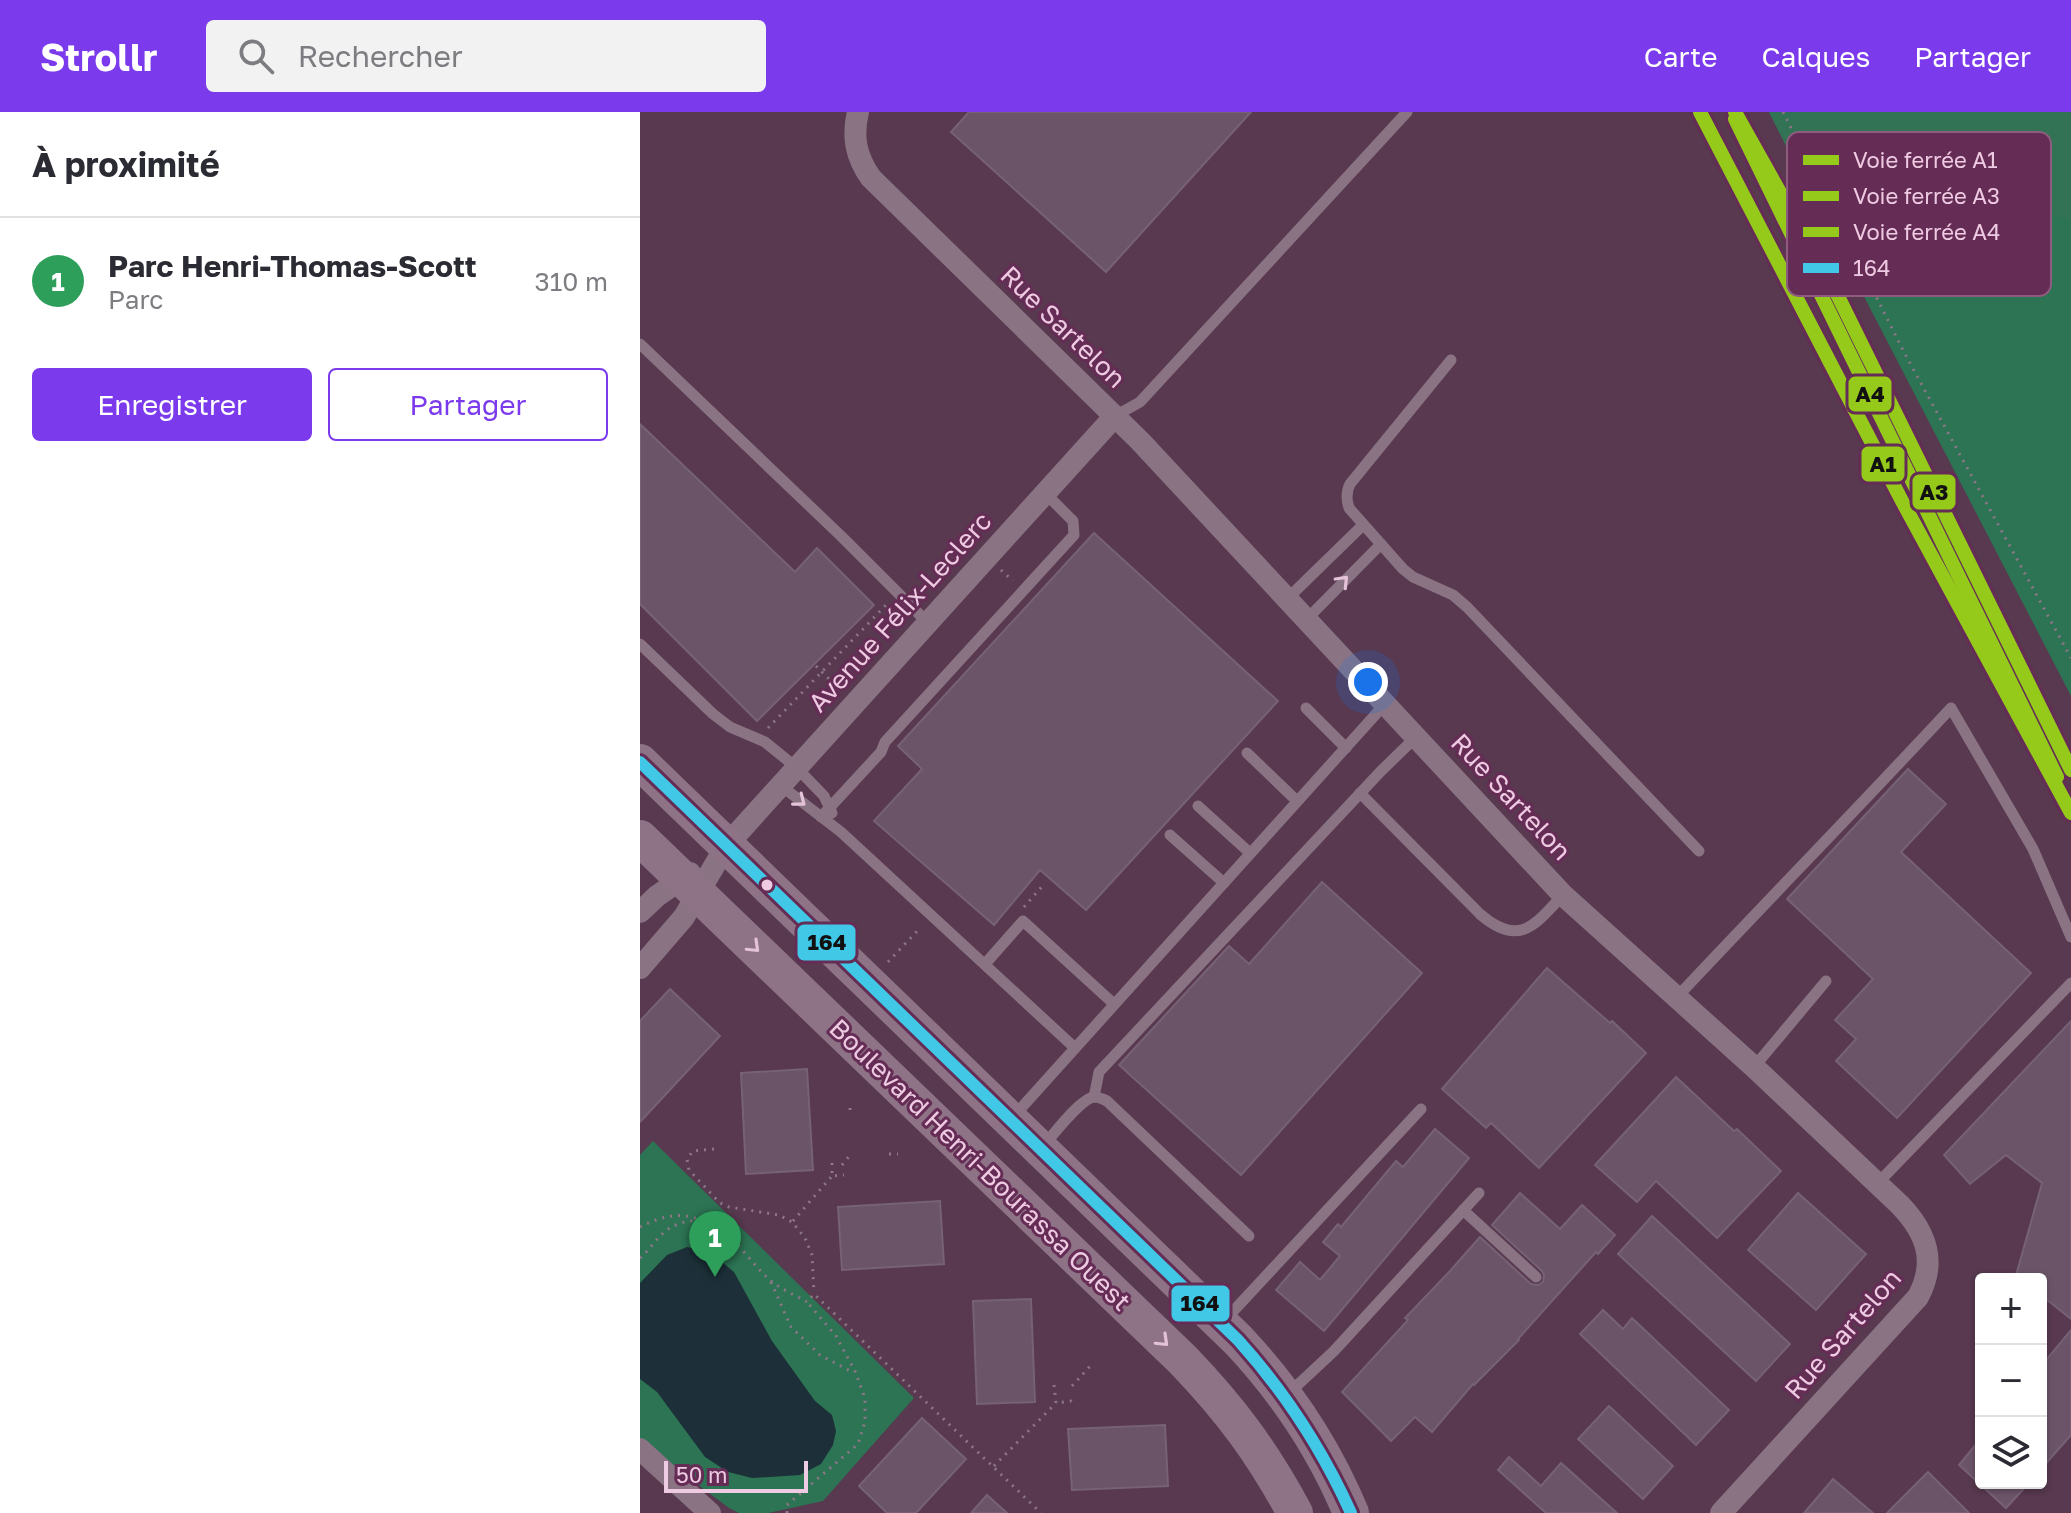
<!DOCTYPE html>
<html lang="fr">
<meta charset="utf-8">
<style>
:root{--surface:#fff;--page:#f2f2f3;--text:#2b2b33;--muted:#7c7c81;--line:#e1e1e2;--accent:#7c3aed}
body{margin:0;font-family:"Golos Text",sans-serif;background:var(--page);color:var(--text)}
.controls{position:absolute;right:24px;bottom:24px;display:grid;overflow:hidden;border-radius:8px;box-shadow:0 2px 6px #0004}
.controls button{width:72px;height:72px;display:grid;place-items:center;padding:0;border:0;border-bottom:2px solid var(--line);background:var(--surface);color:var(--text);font:40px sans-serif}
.scale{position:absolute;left:24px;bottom:20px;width:144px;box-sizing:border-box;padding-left:8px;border:4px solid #eecbe2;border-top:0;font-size:22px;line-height:28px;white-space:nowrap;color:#eecbe2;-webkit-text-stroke:6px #652c55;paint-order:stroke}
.you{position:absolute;left:728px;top:570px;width:28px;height:28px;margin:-20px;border:6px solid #fff;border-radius:50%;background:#1a73e8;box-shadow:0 0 0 12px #1a73e833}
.badge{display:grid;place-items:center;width:52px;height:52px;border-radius:50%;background:var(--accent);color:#fff;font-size:26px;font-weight:700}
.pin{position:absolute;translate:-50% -66px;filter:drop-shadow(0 2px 4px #0008)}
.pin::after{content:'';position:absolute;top:42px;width:28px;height:24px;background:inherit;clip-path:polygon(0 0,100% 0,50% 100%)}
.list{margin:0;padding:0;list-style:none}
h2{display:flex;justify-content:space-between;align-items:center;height:104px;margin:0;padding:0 32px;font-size:34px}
h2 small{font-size:26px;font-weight:400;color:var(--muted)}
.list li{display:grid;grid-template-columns:52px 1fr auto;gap:24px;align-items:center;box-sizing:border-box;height:128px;padding:0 32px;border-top:2px solid var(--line)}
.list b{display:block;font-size:30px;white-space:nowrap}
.list p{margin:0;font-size:26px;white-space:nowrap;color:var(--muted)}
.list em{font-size:26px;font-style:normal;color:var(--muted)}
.actions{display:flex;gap:16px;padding:24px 32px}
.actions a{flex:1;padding:18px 0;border:2px solid var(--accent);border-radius:8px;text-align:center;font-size:28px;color:var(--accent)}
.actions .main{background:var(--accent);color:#fff}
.icon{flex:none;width:44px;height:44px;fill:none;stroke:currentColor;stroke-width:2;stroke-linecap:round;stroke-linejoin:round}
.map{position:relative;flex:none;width:1431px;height:1401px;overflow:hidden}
header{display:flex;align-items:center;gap:48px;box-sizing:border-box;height:112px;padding:0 40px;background:var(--accent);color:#fff}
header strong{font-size:38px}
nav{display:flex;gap:44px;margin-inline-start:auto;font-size:28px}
.search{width:560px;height:72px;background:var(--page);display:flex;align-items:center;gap:20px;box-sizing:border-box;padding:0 28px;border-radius:8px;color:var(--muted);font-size:30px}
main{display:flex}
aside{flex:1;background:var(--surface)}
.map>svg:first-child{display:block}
.green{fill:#2c7454}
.forest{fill:#327355}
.water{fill:#1d3039}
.building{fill:#6b5468;stroke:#776175;stroke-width:2}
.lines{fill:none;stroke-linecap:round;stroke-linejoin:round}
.path{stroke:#8d7786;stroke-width:3;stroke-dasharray:2 6;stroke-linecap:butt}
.lane{stroke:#8a7383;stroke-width:11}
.street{stroke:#8a7383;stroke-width:22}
.primary{stroke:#8d7385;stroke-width:36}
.bus-1-casing{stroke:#652c55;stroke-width:18}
.bus-1{stroke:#40c8e6;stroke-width:12}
.rail-1-casing{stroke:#652c55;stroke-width:20}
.rail-2-casing{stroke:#652c55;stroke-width:20}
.rail-3-casing{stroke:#652c55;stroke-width:20}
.rail-1{stroke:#95ca1a;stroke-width:14}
.rail-2{stroke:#95ca1a;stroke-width:14}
.rail-3{stroke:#95ca1a;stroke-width:14}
.oneway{stroke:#e4c2d8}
.oneway2{stroke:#e4c2d9}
.bus-dot{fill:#eecbe2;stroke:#652c55;stroke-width:3}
.labels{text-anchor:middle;stroke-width:6;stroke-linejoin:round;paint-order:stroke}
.street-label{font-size:26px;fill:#eecbe2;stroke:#652c55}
.key{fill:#652c55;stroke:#8e5c7f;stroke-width:2}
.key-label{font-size:22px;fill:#eecbe2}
.line-badge{stroke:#652c55;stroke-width:3}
.pale-badge-label{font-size:22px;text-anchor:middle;font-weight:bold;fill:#111}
</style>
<header>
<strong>Strollr</strong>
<div class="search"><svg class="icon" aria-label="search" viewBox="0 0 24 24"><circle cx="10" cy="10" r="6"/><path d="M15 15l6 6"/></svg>Rechercher</div>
<nav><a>Carte</a><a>Calques</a><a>Partager</a></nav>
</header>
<main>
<aside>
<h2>À proximité<small></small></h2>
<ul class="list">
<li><span class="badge" style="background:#2e9e5b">1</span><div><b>Parc Henri-Thomas-Scott</b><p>Parc</p></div><em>310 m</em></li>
</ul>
<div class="actions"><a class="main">Enregistrer</a><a>Partager</a></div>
</aside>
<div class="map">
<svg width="1431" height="1401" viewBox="0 0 1431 1401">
<rect width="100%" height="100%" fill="#58394f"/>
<g class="green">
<polygon points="1129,0 1431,0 1431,584 1160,61"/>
<polygon points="13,1029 274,1286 183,1389 128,1401 99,1401 89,1396 0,1329 0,1043"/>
</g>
<polygon class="forest" points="1129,0 1431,0 1431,109 1260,52 1160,61"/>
<polygon class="water" points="47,1135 70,1140 94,1160 132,1229 175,1289 192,1303 196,1319 193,1333 181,1352 160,1363 112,1366 88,1360 65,1345 17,1280 0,1267 0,1171 27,1143"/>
<g class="building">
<polygon points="329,0 611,0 466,160 311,20"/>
<polygon points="0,312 155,460 177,436 234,493 117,609 0,492"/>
<polygon points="454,421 638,589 446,798 400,758 354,813 234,709 282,657 258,634"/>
<polygon points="1268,657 1306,692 1261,740 1391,861 1257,1006 1196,949 1216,927 1195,908 1233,867 1147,787"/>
<polygon points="682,770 782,861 601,1063 479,953 589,834 609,852"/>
<polygon points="907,856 970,911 972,909 1006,941 899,1056 851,1011 846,1016 802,977"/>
<polygon points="30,877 80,924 0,1010 0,909"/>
<polygon points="1431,909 1431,1207 1401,1183 1401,1167 1375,1167 1402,1071 1366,1043 1330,1072 1304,1043"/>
<polygon points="167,957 173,1058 106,1062 101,961"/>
<polygon points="1036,965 1094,1019 1097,1017 1141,1059 1077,1126 1016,1069 997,1090 955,1053"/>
<polygon points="795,1017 829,1046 684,1219 636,1178 660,1150 680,1168 700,1144 683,1130 698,1112 701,1115 756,1049 763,1055"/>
<polygon points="880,1081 920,1117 942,1093 975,1123 958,1142 956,1140 878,1227 879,1228 834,1273 833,1272 792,1320 775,1305 751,1329 702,1280 768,1208 765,1206 810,1159 840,1125 891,1172 898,1173 903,1170 904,1163 902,1159 852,1113"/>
<polygon points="1158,1081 1226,1142 1176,1198 1108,1138"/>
<polygon points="300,1089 304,1152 202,1158 198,1095"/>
<polygon points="1012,1104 1150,1232 1116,1269 978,1142"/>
<polygon points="391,1187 395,1290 337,1292 333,1189"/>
<polygon points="963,1198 983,1217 992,1206 1089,1298 1056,1333 940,1222"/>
<polygon points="1431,1218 1431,1323 1401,1357 1401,1254"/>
<polygon points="969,1294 1033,1354 1003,1387 938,1327"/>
<polygon points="282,1306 326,1347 276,1401 247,1401 219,1374"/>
<polygon points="525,1313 528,1374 432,1378 428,1317"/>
<polygon points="1341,1326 1341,1371 1389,1371 1366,1396 1319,1353"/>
<polygon points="869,1345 901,1374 921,1351 977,1401 906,1401 858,1358"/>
<polygon points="1288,1360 1329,1401 1247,1401"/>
<polygon points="1193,1367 1233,1401 1164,1401"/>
<polygon points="347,1383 367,1401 331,1401"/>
</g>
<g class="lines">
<g class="path">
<polyline points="1143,0 1265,242 1431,546"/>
<polyline points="361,458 373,469"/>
<polyline points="176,554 199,577"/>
<polyline points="128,616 247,492"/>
<polyline points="384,795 405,771"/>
<polyline points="248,850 281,815"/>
<polyline points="210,996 210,1003"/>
<polyline points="74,1037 53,1039 47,1047 49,1058 80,1091 89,1095 139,1103 152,1110 165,1126 172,1143 174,1181"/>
<polyline points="249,1042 258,1042"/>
<polyline points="192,1051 192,1064 204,1063"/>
<polyline points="202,1053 211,1042"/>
<polyline points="153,1109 192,1064"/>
<path d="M0 1115C17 1106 39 1099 57 1107"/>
<path d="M0 1146C12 1136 20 1119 36 1113 80 1094 102 1144 130 1168 140 1177 155 1183 167 1190L174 1182 401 1401"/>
<polyline points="131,1170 151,1215 180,1243 214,1261"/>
<polyline points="414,1273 416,1291 431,1289 434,1291"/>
<polyline points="432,1274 453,1251"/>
<polyline points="354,1354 416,1291"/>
<polyline points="147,1401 147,1393 218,1332 225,1310 225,1286 215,1259 196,1224 167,1190"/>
</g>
<g class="lane">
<polyline points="0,232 201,424 288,511"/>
<path d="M811 248 710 372C706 380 706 387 709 396L763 457 773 465 813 483 827 495 1059 739"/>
<polyline points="475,304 500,290 767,0"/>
<polyline points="647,487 723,413"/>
<polyline points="666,508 741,432"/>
<polyline points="0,532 73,602 90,615 125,630 157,656 184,684 192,701"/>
<polyline points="666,596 706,636"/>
<polyline points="607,641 657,689"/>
<polyline points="140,673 201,720 435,936"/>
<path d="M720 681 840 802C879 836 895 813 923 783"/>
<polyline points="558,694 610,741"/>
<polyline points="181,705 241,640 245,630 434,423 433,409 405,381"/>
<polyline points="530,723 584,771"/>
<polyline points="345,852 383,809 474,892"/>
<path d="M1037 885C1128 788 1221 693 1311 596L1393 737 1431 825"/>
<polyline points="1114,955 1186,869"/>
<polyline points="454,985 459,960 741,659 776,625"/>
<polyline points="374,1004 745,592"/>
<path d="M404 1033C414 1022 440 987 454 985 458 985 463 987 467 989L609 1124"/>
<polyline points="1237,1072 1431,871"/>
<polyline points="823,1098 896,1165"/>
<polyline points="585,1208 781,997"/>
<polyline points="649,1281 694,1239 839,1081"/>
</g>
<g class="street">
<path d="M218 0C212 25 216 45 231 66L500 329 923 783 1114 955 1260 1093C1287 1121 1297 1150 1278 1185L1081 1401"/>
<polyline points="0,800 17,784 50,761"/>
<polyline points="0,856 44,805 86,734 475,304"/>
<polyline points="0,1337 70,1401"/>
</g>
<g class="primary">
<path d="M0 650 598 1228C646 1279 684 1336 711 1401"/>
<path d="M0 726 543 1248C591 1298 622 1340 655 1401"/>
</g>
<g class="bus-1-casing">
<path id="bus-1" d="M0 650 598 1228C645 1280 682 1337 711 1401"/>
</g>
<use href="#bus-1" class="bus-1"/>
<g class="rail-1-casing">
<polyline id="rail-1" points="1060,0 1262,389 1431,701"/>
</g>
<g class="rail-2-casing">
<polyline id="rail-2" points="1095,0 1197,182 1431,658"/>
</g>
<g class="rail-3-casing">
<polyline id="rail-3" points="1095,7 1417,665"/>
</g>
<use href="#rail-1" class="rail-1"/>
<use href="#rail-2" class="rail-2"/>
<use href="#rail-3" class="rail-3"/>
</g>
<defs><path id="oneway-chevron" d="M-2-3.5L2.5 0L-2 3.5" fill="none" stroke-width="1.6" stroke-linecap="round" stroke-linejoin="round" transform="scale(2)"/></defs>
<g class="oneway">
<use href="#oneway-chevron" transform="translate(703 469) rotate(-46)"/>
<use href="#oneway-chevron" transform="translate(160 689) rotate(38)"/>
</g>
<g class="oneway2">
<use href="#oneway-chevron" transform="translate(114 835) rotate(44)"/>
<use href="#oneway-chevron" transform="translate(523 1229) rotate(44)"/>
</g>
<circle class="bus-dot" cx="127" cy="773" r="7"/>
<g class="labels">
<g class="street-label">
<text transform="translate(423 215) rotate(44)" y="9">Rue Sartelon</text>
<text transform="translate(260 500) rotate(-48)" y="9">Avenue Félix-Leclerc</text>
<text transform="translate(871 685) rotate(47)" y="9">Rue Sartelon</text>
<text transform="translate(340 1053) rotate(44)" y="9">Boulevard Henri-Bourassa Ouest</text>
<text transform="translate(1203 1222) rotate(-49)" y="9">Rue Sartelon</text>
</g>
</g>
<rect x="1147" y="20" width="264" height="164" rx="12" class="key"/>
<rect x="1163" y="43" width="36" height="10" fill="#95ca1a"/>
<rect x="1163" y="79" width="36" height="10" fill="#95ca1a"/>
<rect x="1163" y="115" width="36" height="10" fill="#95ca1a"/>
<rect x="1163" y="151" width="36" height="10" fill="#40c8e6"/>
<g class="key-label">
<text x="1213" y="56">Voie ferrée A1</text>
<text x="1213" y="92">Voie ferrée A3</text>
<text x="1213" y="128">Voie ferrée A4</text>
<text x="1213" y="164">164</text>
</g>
<g class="line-badge">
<rect x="1207" y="263" width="46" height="38" rx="8" fill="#95ca1a"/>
<rect x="1220" y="333" width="46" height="38" rx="8" fill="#95ca1a"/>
<rect x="1271" y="361" width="46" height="38" rx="8" fill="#95ca1a"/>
<rect x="156" y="811" width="61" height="39" rx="8" fill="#40c8e6"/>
<rect x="530" y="1172" width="61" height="39" rx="8" fill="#40c8e6"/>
</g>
<g class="pale-badge-label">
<text x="1230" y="290">A4</text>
<text x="1243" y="360">A1</text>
<text x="1294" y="388">A3</text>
<text x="187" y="838">164</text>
<text x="560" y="1199">164</text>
</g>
</svg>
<div class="controls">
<button>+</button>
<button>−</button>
<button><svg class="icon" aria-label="layers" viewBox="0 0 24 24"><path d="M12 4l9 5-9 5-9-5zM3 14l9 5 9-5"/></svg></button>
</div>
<div class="scale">50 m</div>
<div class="you"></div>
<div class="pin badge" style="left:75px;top:1165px;background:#2e9e5b">1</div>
</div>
</main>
